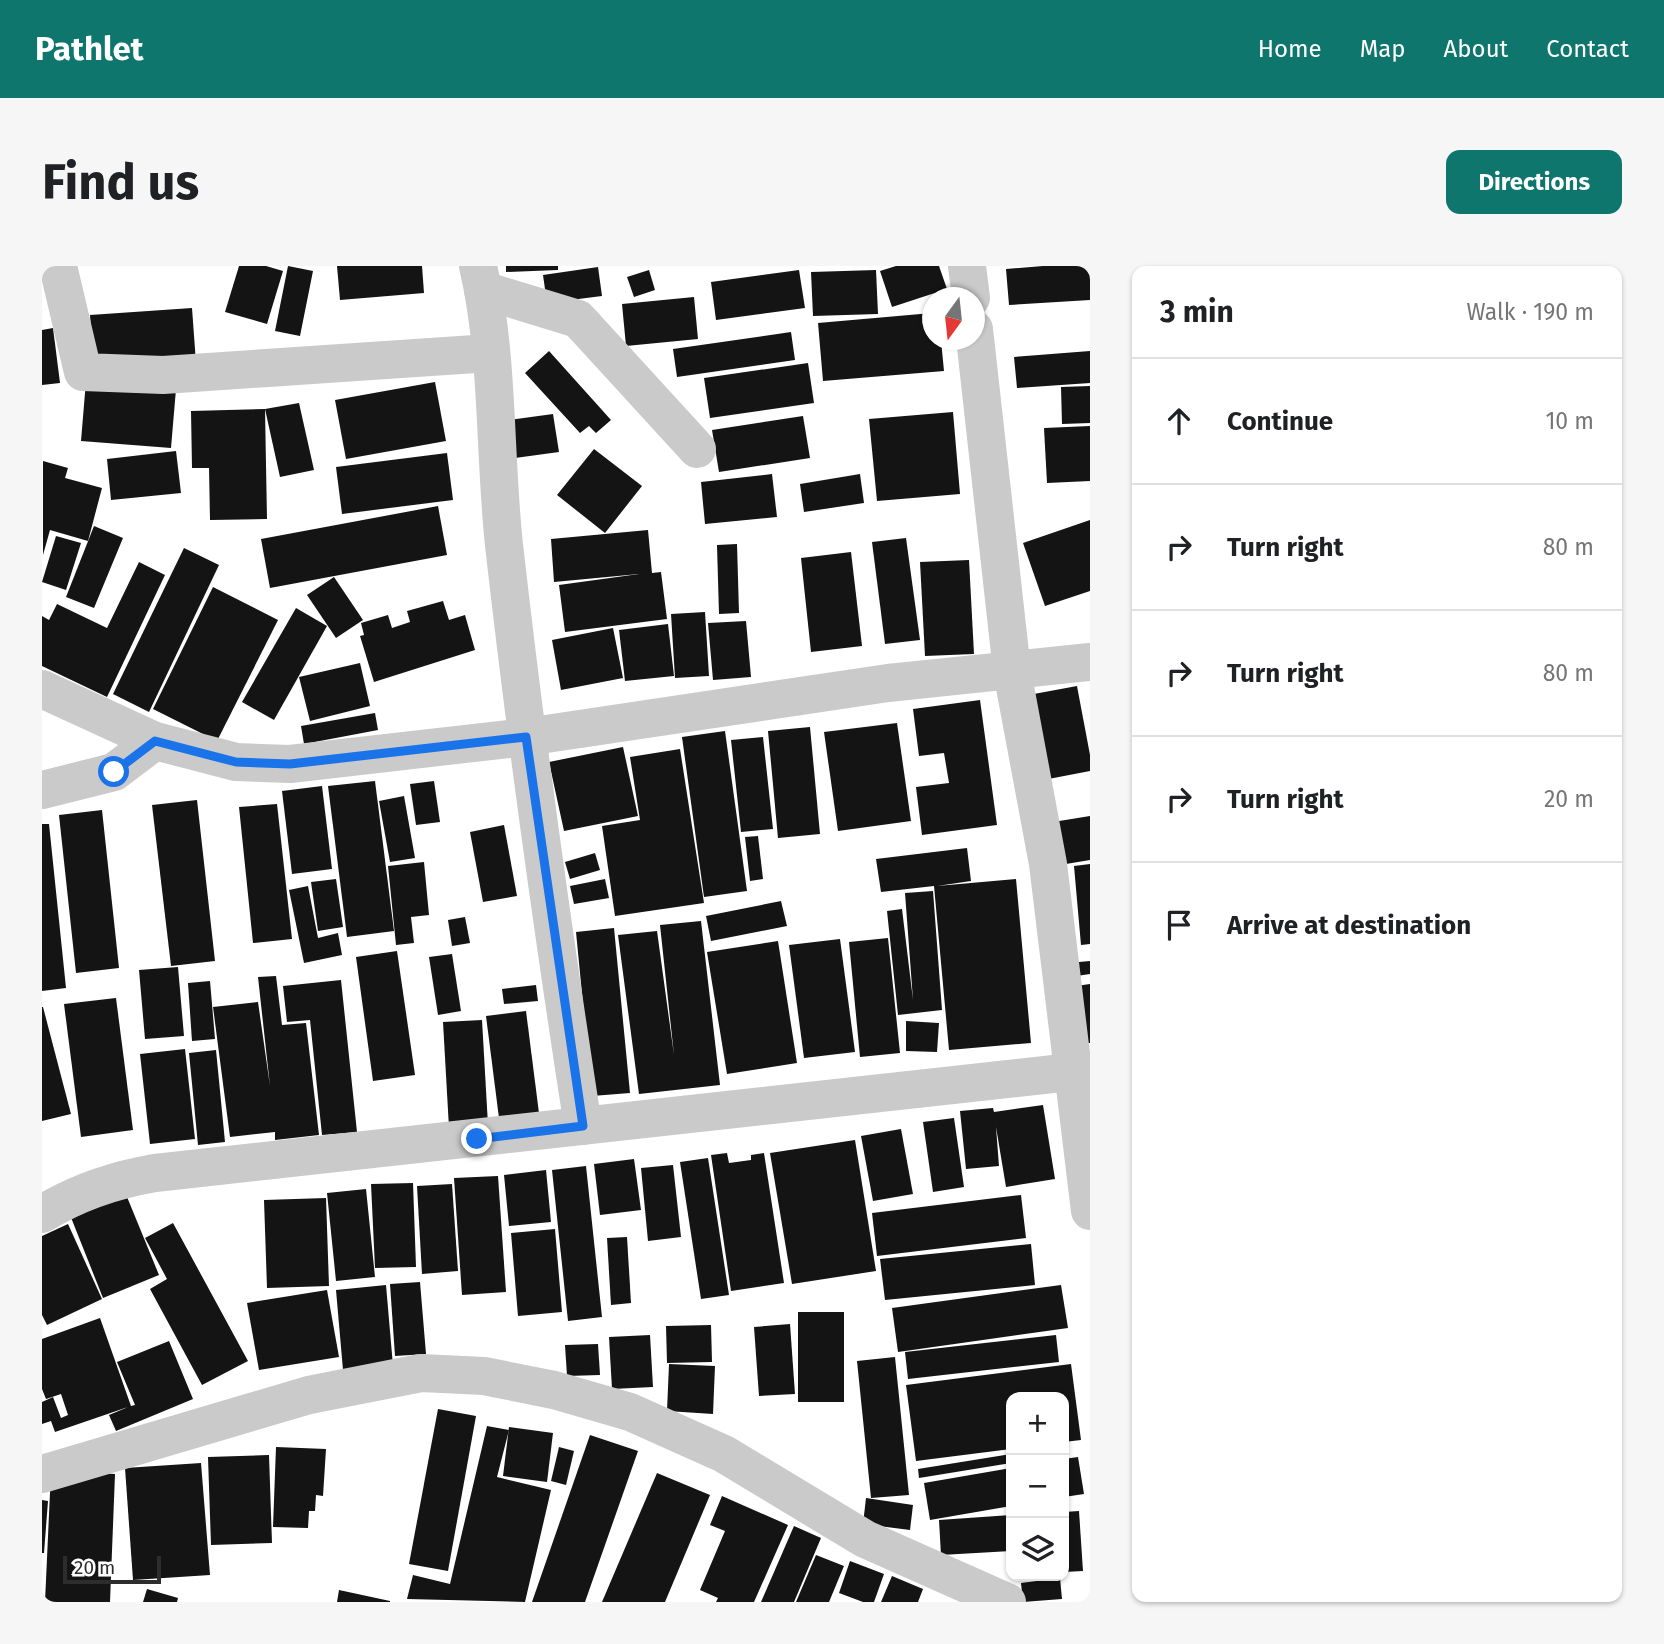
<!DOCTYPE html>
<meta charset="utf-8">
<style>
:root{--surface:#fff;--page:#f6f6f6;--text:#202124;--muted:#757577;--line:#e0e0e0;--accent:#0f766e}
body{margin:0;font-family:"Fira Sans",sans-serif;background:var(--page);color:var(--text)}
.controls{position:absolute;right:21px;bottom:21px;display:grid;overflow:hidden;border-radius:14px;box-shadow:0 2px 5px #0004}
.controls button{width:63px;height:63px;display:grid;place-items:center;padding:0;border:0;border-bottom:2px solid var(--line);background:var(--surface);color:var(--text);font:35px sans-serif}
.compass{position:absolute;left:880px;top:21px;width:63px;height:63px;border-radius:50%;background:var(--surface);box-shadow:0 2px 5px #0004;rotate:195deg}
.scale{position:absolute;left:21px;bottom:18px;width:98px;box-sizing:border-box;padding-left:7px;border:4px solid #2d2d2d;border-top:0;font-size:19px;line-height:24px;white-space:nowrap;color:#2d2d2d;-webkit-text-stroke:5px #fff;paint-order:stroke}
.stop{position:absolute;width:21px;height:21px;margin:-16px;border:5px solid #1a73e8;border-radius:50%;background:#fff}
.stop.end{background:#1a73e8;border-color:#fff;box-shadow:0 2px 7px #0008}
.list{margin:0;padding:0;list-style:none}
h2{display:flex;justify-content:space-between;align-items:center;height:91px;margin:0;padding:0 28px;font-size:30px}
h2 small{font-size:23px;font-weight:400;color:var(--muted)}
.list li{display:grid;grid-template-columns:46px 1fr auto;gap:21px;align-items:center;box-sizing:border-box;height:126px;padding:0 28px;border-top:2px solid var(--line)}
.list b{display:block;font-size:26px;white-space:nowrap}
.list em{font-size:23px;font-style:normal;color:var(--muted)}
.icon{flex:none;width:38px;height:38px;fill:none;stroke:currentColor;stroke-width:2;stroke-linecap:round;stroke-linejoin:round}
.map{position:relative;flex:none;width:1048px;height:1336px;overflow:hidden;border-radius:14px}
header{display:flex;align-items:center;gap:42px;box-sizing:border-box;height:98px;padding:0 35px;background:var(--accent);color:#fff}
header strong{font-size:33px}
nav{display:flex;gap:38px;margin-inline-start:auto;font-size:24px}
.intro{display:flex;align-items:center;justify-content:space-between;box-sizing:border-box;height:168px;padding:0 42px}
h1{margin:0;font-size:49px}
.button{padding:18px 32px;border-radius:14px;background:var(--accent);color:#fff;font-size:24px;font-weight:700}
main{display:flex;gap:42px;padding:0 42px}
aside{flex:1;background:var(--surface);border-radius:14px;box-shadow:0 2px 5px #0004}
.map>svg:first-child{display:block}
.building{fill:#141414}
.lines{fill:none;stroke-linecap:round;stroke-linejoin:round}
.minor{stroke:#cacaca;stroke-width:38}
.route{stroke:#1a73e8;stroke-width:9}
</style>
<header>
<strong>Pathlet</strong>
<nav><a>Home</a><a>Map</a><a>About</a><a>Contact</a></nav>
</header>
<div class="intro"><h1>Find us</h1><a class="button">Directions</a></div>
<main>
<div class="map">
<svg width="1048" height="1336" viewBox="0 0 1048 1336">
<rect width="100%" height="100%" fill="#fff"/>
<g class="building">
<polygon points="197,0 224,0 241,5 225,58 183,46"/>
<polygon points="246,0 271,5 258,70 233,65"/>
<polygon points="295,0 380,0 382,27 298,34"/>
<polygon points="464,0 516,0 516,4 464,6"/>
<polygon points="854,0 897,0 905,23 850,41 838,5"/>
<polygon points="1001,0 1048,0 1048,34 967,39 964,3"/>
<polygon points="556,1 560,30 505,37 501,9"/>
<polygon points="607,4 613,24 592,31 585,11"/>
<polygon points="757,4 763,42 674,54 669,16"/>
<polygon points="834,4 836,48 771,50 769,6"/>
<polygon points="652,31 656,73 584,80 580,38"/>
<polygon points="150,42 154,97 52,104 48,49"/>
<polygon points="890,47 890,74 899,74 902,105 781,115 776,57"/>
<polygon points="11,62 18,117 0,119 0,64"/>
<polygon points="749,66 753,94 635,111 631,83"/>
<polygon points="507,85 569,154 554,167 547,160 538,167 483,107"/>
<polygon points="1048,85 1048,117 975,122 972,91"/>
<polygon points="766,97 772,137 668,152 662,112"/>
<polygon points="44,115 134,123 129,182 39,175"/>
<polygon points="393,116 404,175 304,193 293,134"/>
<polygon points="1048,120 1048,157 1020,158 1019,121"/>
<polygon points="257,137 272,204 238,211 223,143"/>
<polygon points="223,143 225,253 168,254 167,202 150,202 149,145"/>
<polygon points="911,146 918,228 835,235 827,153"/>
<polygon points="511,148 517,186 473,192 467,154"/>
<polygon points="761,150 768,192 677,206 670,164"/>
<polygon points="1048,160 1048,215 1005,217 1002,162"/>
<polygon points="552,183 600,220 563,267 515,229"/>
<polygon points="134,185 139,227 69,234 65,193"/>
<polygon points="405,187 411,234 300,248 294,201"/>
<polygon points="1,195 26,202 23,212 60,222 46,275 8,264 1,289"/>
<polygon points="730,208 735,251 663,258 659,216"/>
<polygon points="818,208 822,237 762,246 758,218"/>
<polygon points="396,240 405,289 228,322 219,273"/>
<polygon points="1048,254 1048,325 1003,340 981,277"/>
<polygon points="52,260 81,272 52,342 24,331"/>
<polygon points="606,264 610,307 619,306 625,353 523,366 517,319 597,308 512,316 509,273"/>
<polygon points="14,270 39,277 24,324 0,316"/>
<polygon points="864,272 878,374 843,378 830,276"/>
<polygon points="695,278 697,347 677,348 675,279"/>
<polygon points="142,282 177,299 107,446 71,428"/>
<polygon points="809,286 820,380 769,386 759,292"/>
<polygon points="927,294 932,388 883,390 878,296"/>
<polygon points="97,296 123,309 65,431 0,400 0,350 7,354 15,338 65,362"/>
<polygon points="292,311 321,354 294,372 265,329"/>
<polygon points="171,321 236,354 175,475 111,443"/>
<polygon points="401,335 407,354 423,349 433,384 332,416 318,370 322,369 319,357 346,349 350,362 368,356 365,345"/>
<polygon points="254,342 285,360 232,454 200,436"/>
<polygon points="663,346 667,410 633,412 629,348"/>
<polygon points="704,355 709,411 671,414 666,357"/>
<polygon points="626,358 632,410 583,415 577,364"/>
<polygon points="571,362 581,412 519,424 510,374"/>
<polygon points="318,397 328,440 268,455 257,411"/>
<polygon points="1035,420 1048,489 1048,505 996,515 981,430"/>
<polygon points="938,434 955,559 880,569 874,521 907,517 902,487 877,490 871,443"/>
<polygon points="333,447 336,464 262,478 259,460"/>
<polygon points="855,457 869,555 796,565 782,466"/>
<polygon points="768,461 778,568 736,572 726,465"/>
<polygon points="683,465 705,625 662,631 640,471"/>
<polygon points="721,471 731,563 699,566 689,474"/>
<polygon points="581,481 596,550 522,565 507,496"/>
<polygon points="638,483 662,637 573,650 560,560 598,554 588,491"/>
<polygon points="333,515 352,665 305,671 286,520"/>
<polygon points="392,515 398,556 374,559 368,518"/>
<polygon points="280,520 290,603 250,608 240,525"/>
<polygon points="362,530 373,592 348,596 337,535"/>
<polygon points="155,534 173,695 129,700 110,539"/>
<polygon points="235,538 250,673 211,677 197,541"/>
<polygon points="60,544 77,702 34,707 17,549"/>
<polygon points="1048,550 1048,594 1018,599 1011,556"/>
<polygon points="0,558 7,558 24,722 0,725"/>
<polygon points="462,559 475,630 441,636 428,566"/>
<polygon points="716,570 721,613 708,615 703,571"/>
<polygon points="925,582 929,615 895,620 974,613 989,777 907,784 892,620 839,626 834,593"/>
<polygon points="553,587 558,604 528,613 523,596"/>
<polygon points="382,596 387,649 369,651 372,677 354,679 346,600"/>
<polygon points="1048,598 1048,678 1039,679 1032,600"/>
<polygon points="294,613 301,661 276,665 269,616"/>
<polygon points="563,613 567,632 532,638 528,620"/>
<polygon points="266,620 276,672 296,667 300,689 262,697 247,624"/>
<polygon points="891,625 900,744 856,749 845,645 860,643 871,734 863,627"/>
<polygon points="739,635 745,660 669,675 664,650"/>
<polygon points="423,651 428,677 410,680 406,654"/>
<polygon points="659,655 678,819 597,828 576,669 615,665 632,789 618,659"/>
<polygon points="572,662 588,827 550,830 534,666"/>
<polygon points="846,672 858,787 818,791 807,676"/>
<polygon points="798,673 813,786 762,792 747,679"/>
<polygon points="736,675 755,797 685,808 665,686"/>
<polygon points="355,685 373,809 331,815 314,691"/>
<polygon points="410,688 419,745 396,749 387,691"/>
<polygon points="1048,695 1048,708 1028,711 1026,697"/>
<polygon points="136,701 142,770 103,773 97,704"/>
<polygon points="234,710 240,759 264,757 277,869 233,874 233,866 188,871 171,741 216,736 228,820 216,711"/>
<polygon points="299,714 315,866 280,869 268,754 245,756 241,720"/>
<polygon points="168,715 173,773 150,775 146,717"/>
<polygon points="1048,718 1048,777 1045,777 1034,720"/>
<polygon points="494,719 496,735 462,738 460,723"/>
<polygon points="74,732 91,864 39,871 22,738"/>
<polygon points="1,741 29,848 0,855 0,741"/>
<polygon points="484,745 498,855 458,860 444,750"/>
<polygon points="440,754 446,859 407,862 401,756"/>
<polygon points="864,755 897,757 895,786 864,785"/>
<polygon points="143,783 153,873 108,878 98,788"/>
<polygon points="174,784 183,876 156,879 147,787"/>
<polygon points="1001,839 1013,913 964,921 954,861 957,900 924,903 918,845 951,842 952,846"/>
<polygon points="912,852 922,921 891,926 881,856"/>
<polygon points="859,863 871,928 831,935 819,870"/>
<polygon points="813,874 834,1005 750,1018 728,887"/>
<polygon points="685,887 687,897 709,894 709,889 722,887 742,1017 689,1025 669,889"/>
<polygon points="666,892 687,1029 659,1033 638,896"/>
<polygon points="592,893 599,944 558,949 552,898"/>
<polygon points="631,899 639,971 606,975 599,902"/>
<polygon points="544,900 560,1051 526,1055 510,904"/>
<polygon points="504,904 509,956 467,960 462,909"/>
<polygon points="456,910 464,1026 420,1029 412,912"/>
<polygon points="371,917 374,1001 333,1002 329,918"/>
<polygon points="410,918 416,1005 380,1008 375,920"/>
<polygon points="324,923 333,1011 294,1015 285,927"/>
<polygon points="83,926 117,1009 61,1032 28,949"/>
<polygon points="979,929 984,972 835,990 830,947"/>
<polygon points="284,932 287,1020 225,1022 222,934"/>
<polygon points="131,957 206,1095 160,1119 108,1023 125,1013 103,972"/>
<polygon points="26,958 60,1033 5,1059 0,1049 0,970"/>
<polygon points="513,963 520,1046 476,1050 469,967"/>
<polygon points="585,971 589,1037 569,1039 565,972"/>
<polygon points="989,978 993,1019 843,1034 838,993"/>
<polygon points="378,1016 384,1088 353,1090 348,1018"/>
<polygon points="344,1019 351,1100 301,1104 294,1024"/>
<polygon points="1019,1019 1026,1062 856,1086 850,1042"/>
<polygon points="285,1024 297,1091 217,1104 205,1037"/>
<rect x="756" y="1046" width="46" height="90"/>
<polygon points="58,1052 89,1140 93,1139 75,1096 127,1075 151,1133 74,1165 67,1149 86,1141 13,1166 9,1155 0,1158 0,1136 11,1131 19,1152 26,1149 19,1128 4,1133 0,1123 0,1073"/>
<polygon points="748,1058 753,1128 717,1130 712,1061"/>
<polygon points="669,1059 670,1096 625,1097 624,1060"/>
<polygon points="608,1069 611,1121 570,1123 567,1071"/>
<polygon points="1014,1069 1017,1096 866,1113 863,1086"/>
<polygon points="556,1078 558,1109 525,1110 523,1079"/>
<polygon points="853,1091 867,1229 829,1232 815,1095"/>
<polygon points="627,1098 673,1100 671,1148 625,1145"/>
<polygon points="1029,1098 1039,1174 1022,1176 1022,1131 969,1131 969,1183 874,1195 864,1119"/>
<polygon points="396,1143 434,1150 406,1305 367,1298"/>
<polygon points="445,1160 467,1164 455,1211 509,1224 483,1336 365,1333 371,1309 408,1318"/>
<polygon points="467,1161 511,1167 505,1216 461,1210"/>
<polygon points="548,1169 596,1185 543,1336 490,1336"/>
<polygon points="234,1181 284,1183 281,1230 274,1229 273,1245 267,1245 266,1262 231,1261"/>
<polygon points="517,1181 532,1185 524,1219 509,1215"/>
<polygon points="969,1188 969,1197 877,1212 876,1203"/>
<polygon points="227,1189 230,1277 169,1279 166,1191"/>
<polygon points="1036,1191 1042,1228 1022,1231 1022,1193"/>
<polygon points="159,1197 168,1309 91,1314 83,1202"/>
<polygon points="969,1202 969,1240 888,1254 882,1217"/>
<polygon points="9,1205 73,1208 68,1336 3,1336"/>
<polygon points="615,1207 668,1229 623,1336 560,1336"/>
<polygon points="680,1230 746,1259 712,1336 674,1336 676,1332 658,1324 683,1265 668,1259"/>
<polygon points="824,1232 871,1239 868,1264 821,1258"/>
<polygon points="0,1234 6,1235 2,1287 0,1287"/>
<polygon points="1037,1245 1041,1305 1022,1306 1022,1246"/>
<polygon points="969,1249 969,1285 899,1289 897,1254"/>
<polygon points="752,1260 779,1272 752,1336 719,1336"/>
<polygon points="774,1289 802,1300 787,1336 754,1336"/>
<polygon points="808,1295 842,1308 832,1336 821,1336 797,1327"/>
<polygon points="850,1310 881,1323 876,1336 839,1336"/>
<polygon points="1018,1312 1020,1333 981,1336 979,1317"/>
<polygon points="105,1323 136,1332 135,1336 101,1336"/>
<polygon points="297,1324 348,1335 348,1336 295,1336"/>
</g>
<g class="lines">
<g class="minor">
<polyline points="16,0 41,106 121,109 448,87"/>
<path d="M436 0C457 90 452 186 462 279 484 473 511 667 541 860"/>
<polyline points="925,0 929,32"/>
<polyline points="441,24 536,53 655,183"/>
<polyline points="932,63 970,405 1006,598 1048,945"/>
<polyline points="0,423 113,475 194,496 248,498 484,471 846,417 1048,396"/>
<polyline points="0,524 72,506 113,475"/>
<path d="M0 948C36 926 72 914 113 907L1048 804"/>
<polyline points="0,1208 267,1129 379,1107 442,1110 512,1124 588,1146 682,1188 823,1273 965,1336"/>
</g>
</g>
<g class="lines">
<polyline class="route" points="72,506 113,475 194,496 248,498 484,471 541,860 435,873"/>
</g>
</svg>
<div class="controls">
<button>+</button>
<button>−</button>
<button><svg class="icon" aria-label="layers" viewBox="0 0 24 24"><path d="M12 4l9 5-9 5-9-5zM3 14l9 5 9-5"/></svg></button>
</div>
<svg class="compass" viewBox="-18 -18 36 36"><path d="M0-13l5 13h-10z" fill="#e53935"/><path d="M0 13l5-13h-10z" fill="#757577"/></svg>
<div class="scale">20 m</div>
<div class="stop" style="left:72px;top:506px"></div>
<div class="stop end" style="left:435px;top:873px"></div>
</div>
<aside>
<h2>3 min<small>Walk · 190 m</small></h2>
<ul class="list">
<li><svg class="icon" aria-label="ahead" viewBox="0 0 24 24"><path d="M12 20V5M6 11l6-6 6 6"/></svg><div><b>Continue</b></div><em>10 m</em></li>
<li><svg class="icon" aria-label="right" viewBox="0 0 24 24"><path d="M7 20v-9h11M14 6l5 5-5 5"/></svg><div><b>Turn right</b></div><em>80 m</em></li>
<li><svg class="icon" aria-label="right" viewBox="0 0 24 24"><path d="M7 20v-9h11M14 6l5 5-5 5"/></svg><div><b>Turn right</b></div><em>80 m</em></li>
<li><svg class="icon" aria-label="right" viewBox="0 0 24 24"><path d="M7 20v-9h11M14 6l5 5-5 5"/></svg><div><b>Turn right</b></div><em>20 m</em></li>
<li><svg class="icon" aria-label="arrive" viewBox="0 0 24 24"><path d="M6 21V4h12l-3 4 3 4H6"/></svg><div><b>Arrive at destination</b></div></li>
</ul>
</aside>
</main>
